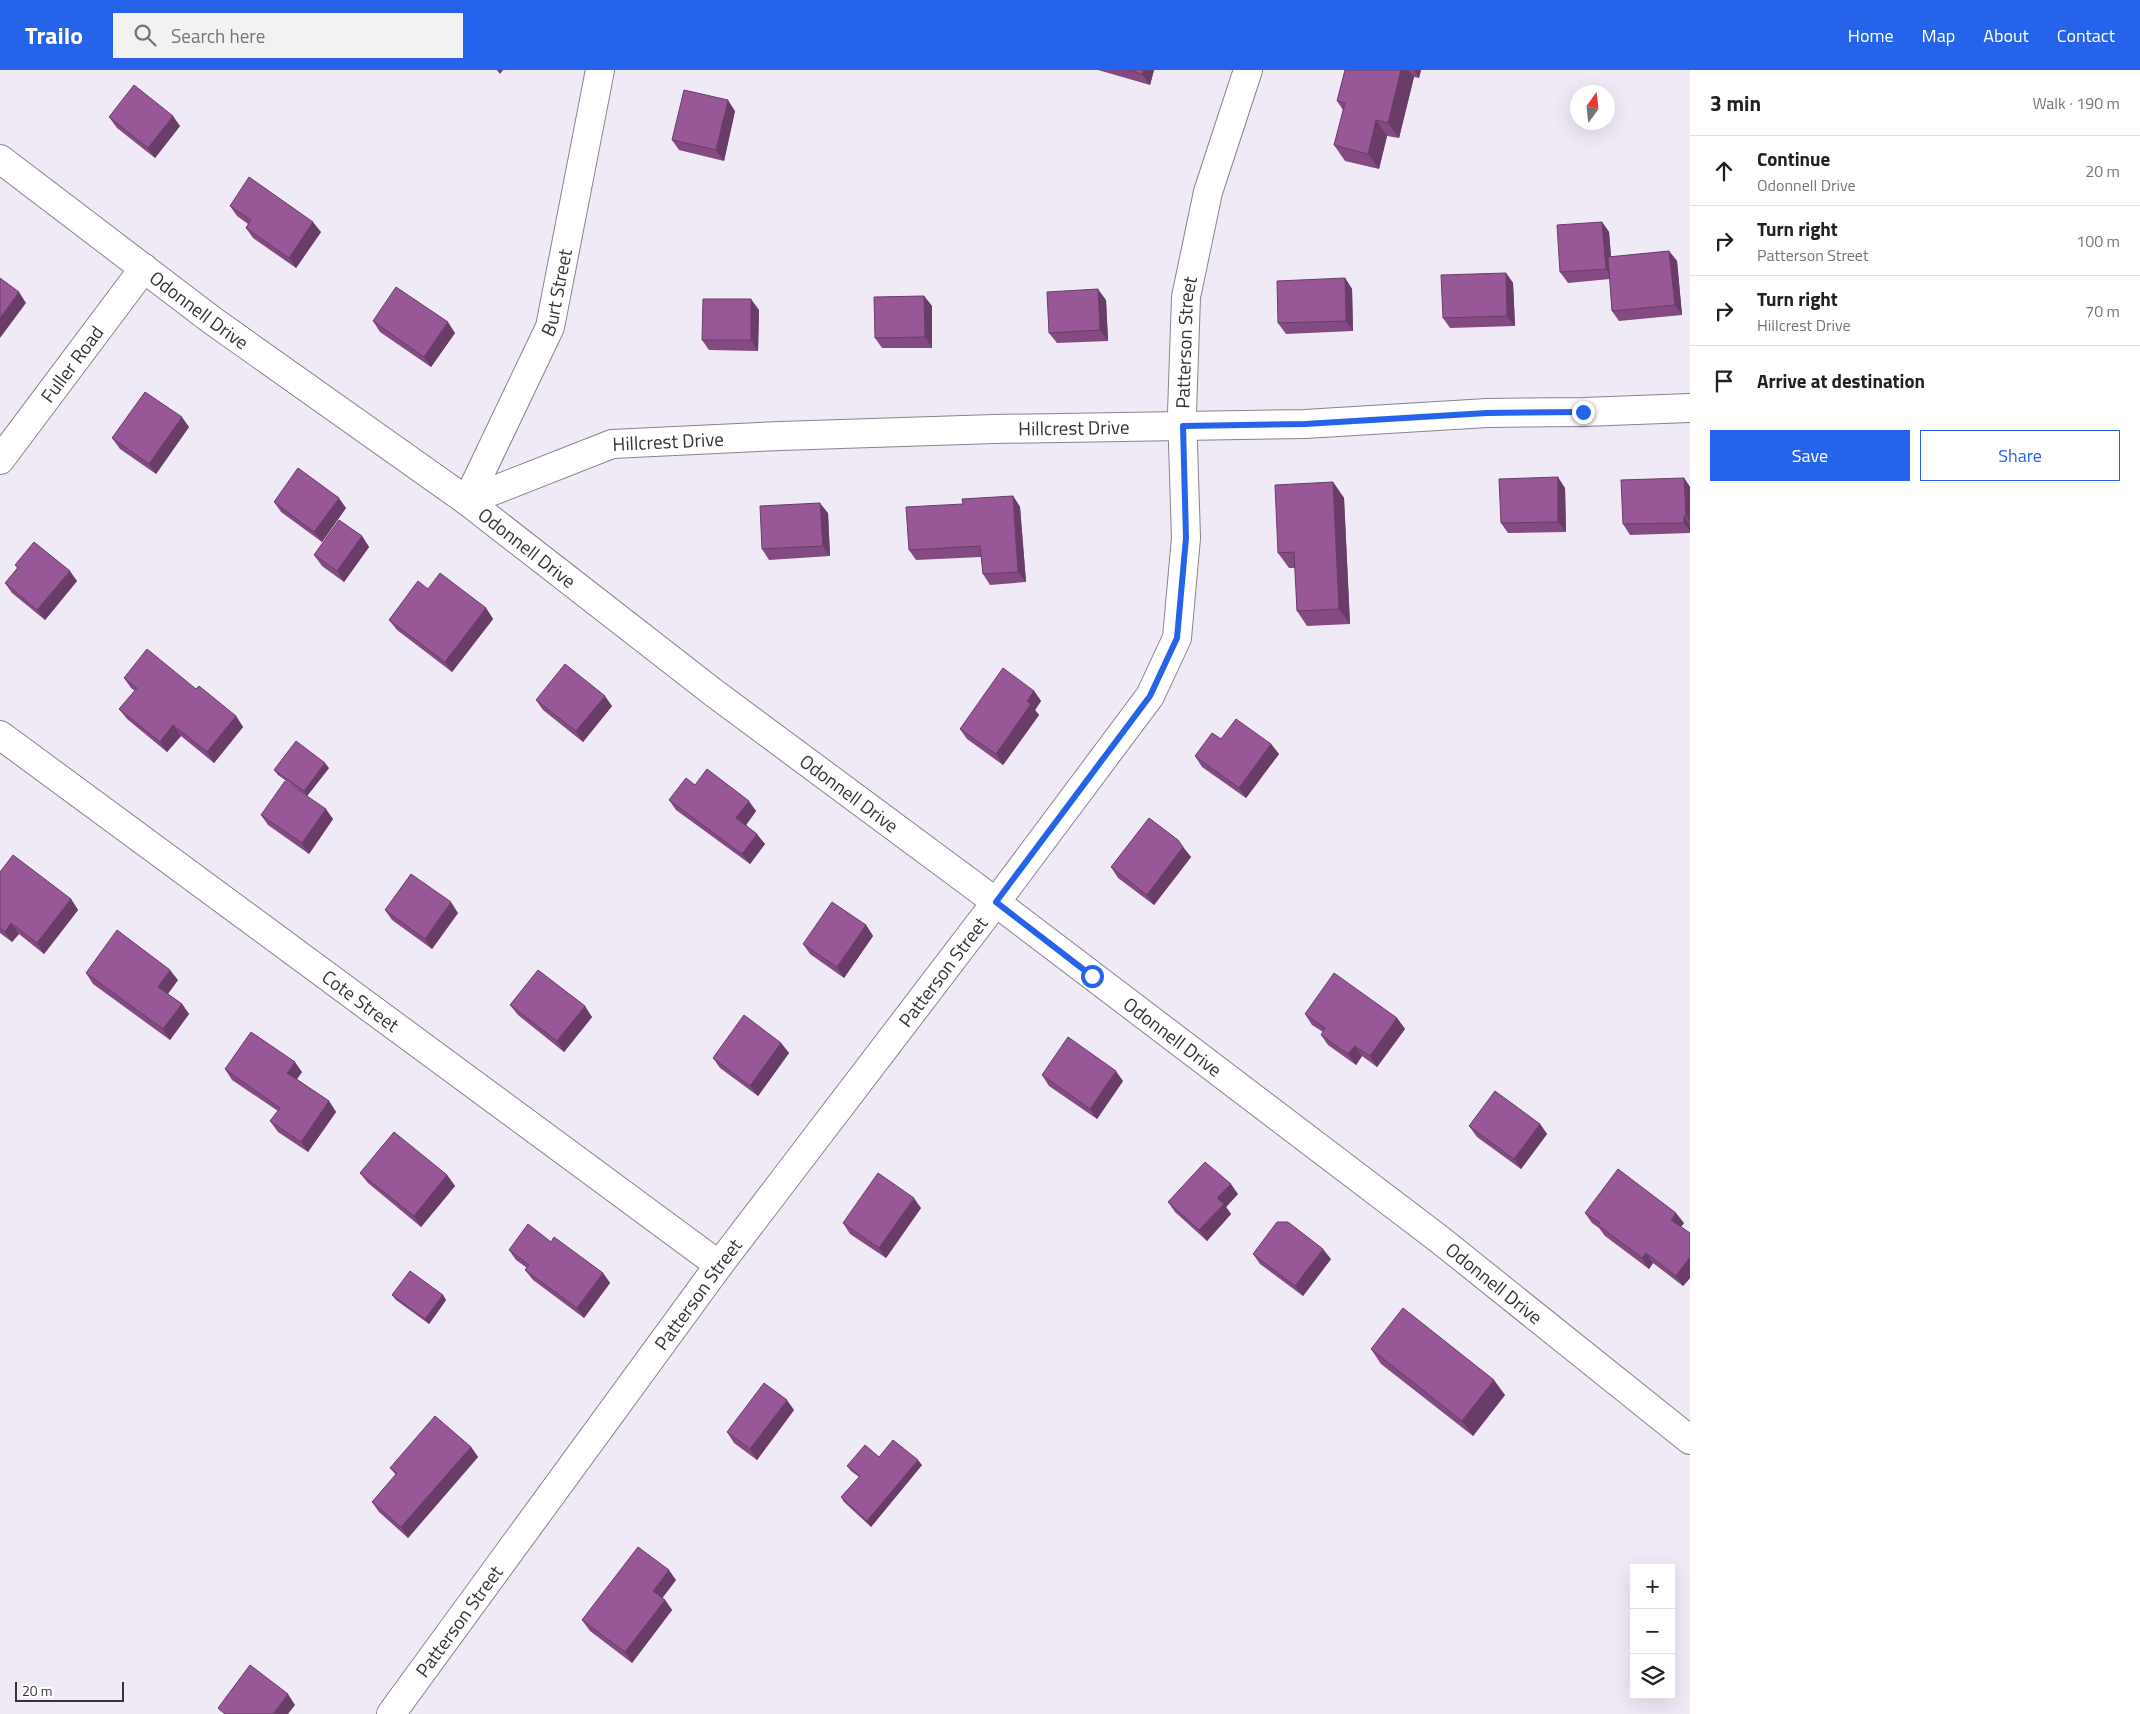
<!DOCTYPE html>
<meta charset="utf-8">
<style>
:root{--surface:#fff;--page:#f2f2f2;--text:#202124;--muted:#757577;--line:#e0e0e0;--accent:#2563eb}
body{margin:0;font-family:"Titillium Web",sans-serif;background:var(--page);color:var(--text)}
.controls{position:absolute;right:15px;bottom:15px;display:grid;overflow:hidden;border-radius:0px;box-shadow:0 5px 20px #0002}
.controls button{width:45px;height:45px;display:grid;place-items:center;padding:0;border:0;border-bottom:1px solid var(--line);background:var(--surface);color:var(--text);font:25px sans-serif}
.compass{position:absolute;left:1570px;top:15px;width:45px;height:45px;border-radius:50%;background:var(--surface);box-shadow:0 5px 20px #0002;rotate:15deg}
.scale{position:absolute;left:15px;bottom:12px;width:109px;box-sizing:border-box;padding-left:5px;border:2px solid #363338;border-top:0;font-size:14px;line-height:18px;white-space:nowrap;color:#363338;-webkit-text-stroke:4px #fff;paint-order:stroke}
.stop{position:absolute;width:15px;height:15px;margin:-11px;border:4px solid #2563eb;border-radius:50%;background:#fff}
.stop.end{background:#2563eb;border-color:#fff;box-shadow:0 1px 5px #0008}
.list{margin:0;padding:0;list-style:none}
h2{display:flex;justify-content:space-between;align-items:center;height:65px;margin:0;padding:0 20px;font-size:21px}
h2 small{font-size:16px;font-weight:400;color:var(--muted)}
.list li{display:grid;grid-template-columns:32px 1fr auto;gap:15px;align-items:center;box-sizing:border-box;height:70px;padding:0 20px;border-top:1px solid var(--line)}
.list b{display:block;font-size:19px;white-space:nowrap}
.list p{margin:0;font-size:16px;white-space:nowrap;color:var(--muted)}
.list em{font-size:16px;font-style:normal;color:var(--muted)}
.actions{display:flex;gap:10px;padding:15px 20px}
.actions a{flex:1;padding:11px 0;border:1px solid var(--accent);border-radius:0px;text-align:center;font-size:18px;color:var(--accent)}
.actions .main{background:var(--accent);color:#fff}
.icon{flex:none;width:28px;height:28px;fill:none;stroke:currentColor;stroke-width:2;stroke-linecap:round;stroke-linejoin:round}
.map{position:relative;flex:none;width:1690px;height:1644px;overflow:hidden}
header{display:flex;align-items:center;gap:30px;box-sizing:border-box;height:70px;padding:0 25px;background:var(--accent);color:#fff}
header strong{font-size:24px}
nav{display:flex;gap:28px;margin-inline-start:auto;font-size:18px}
.search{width:350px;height:45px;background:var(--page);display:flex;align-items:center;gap:12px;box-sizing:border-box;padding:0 18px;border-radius:0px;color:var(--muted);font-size:19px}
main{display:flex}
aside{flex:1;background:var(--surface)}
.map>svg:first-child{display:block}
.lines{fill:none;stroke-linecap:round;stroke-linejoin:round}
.minor-casing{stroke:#88838d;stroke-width:30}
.minor{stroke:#fff;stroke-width:28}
.wall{fill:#834b81}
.shaded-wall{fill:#6a3d69}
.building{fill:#985796;stroke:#6a3d69}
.route{stroke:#2563eb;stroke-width:6}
.labels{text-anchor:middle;stroke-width:5;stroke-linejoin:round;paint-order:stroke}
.street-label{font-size:19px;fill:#363338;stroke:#fff}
</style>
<header>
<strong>Trailo</strong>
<div class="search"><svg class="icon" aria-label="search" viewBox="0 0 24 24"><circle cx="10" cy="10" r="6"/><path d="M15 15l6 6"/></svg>Search here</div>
<nav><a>Home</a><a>Map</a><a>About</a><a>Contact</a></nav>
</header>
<main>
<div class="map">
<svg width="1690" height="1644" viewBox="0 0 1690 1644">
<rect width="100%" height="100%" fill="#f0eaf6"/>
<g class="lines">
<g class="minor-casing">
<g id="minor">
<path id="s1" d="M0 89 213 251 467 431 714 623 977 818 1439 1169 1690 1370"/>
<path id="s2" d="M0 390 144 198"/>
<path id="s3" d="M467 431 612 374 780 366 994 359 1305 354 1487 343 1583 342 1690 338"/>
<path id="s4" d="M467 431 550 257 600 0"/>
<path id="s5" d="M0 665 719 1195"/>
<path id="s6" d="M391 1644 719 1195 996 832 1150 626 1177 568 1186 468 1182 343 1186 227 1208 122 1248 0"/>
</g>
</g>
<use href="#minor" class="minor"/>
</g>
<g class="wall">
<polygon points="1098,0 1154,0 1150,15"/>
<polygon points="1345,0 1421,0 1419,8 1414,7 1399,68 1387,66 1379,99 1345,91 1334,75 1343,40 1337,31"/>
<polygon points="735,41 724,91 679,80 672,70"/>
<polygon points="109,47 180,56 155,88 117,58"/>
<polygon points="230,136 321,162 296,198 253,168 246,158 248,154 237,146"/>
<polygon points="1602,152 1609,162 1611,187 1669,181 1677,191 1682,245 1619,251 1612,241 1610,209 1568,213 1560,202"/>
<polygon points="1506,203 1513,213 1515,256 1450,258 1443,248"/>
<polygon points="1345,208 1352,219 1353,261 1286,264 1278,253"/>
<polygon points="924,226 932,236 932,278 882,278 875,268"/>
<polygon points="1106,230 1108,271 1057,273 1049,263"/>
<polygon points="759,240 758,281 709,280 702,270"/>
<polygon points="373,251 455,263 431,297 380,262"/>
<polygon points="189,357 156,404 120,379 112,368"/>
<polygon points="1684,408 1690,417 1690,463 1630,465 1623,454"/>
<polygon points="1333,412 1344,428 1350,554 1307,556 1297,541 1295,498 1289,498 1278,483"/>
<polygon points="1565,418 1566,462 1508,463 1501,453"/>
<polygon points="1013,426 1020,437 1026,512 990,515 983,504 981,487 916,490 909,480 963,434"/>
<polygon points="274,432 346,438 322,472 281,442"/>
<polygon points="828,443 830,486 769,490 762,479"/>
<polygon points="362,466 369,477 344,512 322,496 314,485"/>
<polygon points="15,495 77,511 45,550 12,523 5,513 17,498"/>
<polygon points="428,519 486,538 493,549 452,602 397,560 389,550"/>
<polygon points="124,608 196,619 236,646 243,657 214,693 181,666 167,682 127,649 119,639 135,621 131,618"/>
<polygon points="1034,621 1041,631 1035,640 1039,645 1003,695 967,669 960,659"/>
<polygon points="536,630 612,636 583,672 543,640"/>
<polygon points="1221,669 1271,674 1279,684 1246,728 1202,697 1195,686"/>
<polygon points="329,698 307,726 333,749 309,784 268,755 261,745 307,726 278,705 274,700"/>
<polygon points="695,715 756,741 746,755 765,774 750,794 676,740 669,730"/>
<polygon points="1183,777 1191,787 1154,835 1118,808 1111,797"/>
<polygon points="0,802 71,829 78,840 44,884 19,864 12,872 0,863"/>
<polygon points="385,840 458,843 432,879 392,850"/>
<polygon points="866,855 873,866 844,908 810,884 803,874"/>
<polygon points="86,903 178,910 168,924 182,934 189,944 170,970 93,914"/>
<polygon points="510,935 592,947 564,982 518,945"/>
<polygon points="1305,944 1397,948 1405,959 1377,997 1362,986 1356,995 1328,975 1321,965 1323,962 1312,955"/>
<polygon points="781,973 789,983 758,1026 720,998 713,988"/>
<polygon points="225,999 302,1002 297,1009 329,1031 336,1042 308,1082 278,1062 270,1051 278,1041 232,1010"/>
<polygon points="1042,1005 1123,1011 1097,1049 1049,1016"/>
<polygon points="1540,1054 1547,1064 1521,1099 1477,1067 1469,1056"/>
<polygon points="360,1103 447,1105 455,1116 421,1157 368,1113"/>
<polygon points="1238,1124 1226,1137 1231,1144 1207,1171 1175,1142 1168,1132"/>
<polygon points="921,1138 886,1188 850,1164 843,1153"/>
<polygon points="1585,1143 1684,1153 1681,1157 1690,1163 1690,1208 1683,1216 1653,1193 1649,1199 1605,1166 1599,1158 1592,1153"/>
<polygon points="551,1172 603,1203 610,1213 584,1248 533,1210 525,1200 527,1198 516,1190 509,1180"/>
<polygon points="1253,1184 1331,1189 1303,1226 1260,1194"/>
<polygon points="392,1225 443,1225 446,1230 429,1254 396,1230"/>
<polygon points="1371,1279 1505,1325 1473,1366 1381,1294"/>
<polygon points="794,1340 757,1390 734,1373 727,1362"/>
<polygon points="471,1377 478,1387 408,1468 379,1442 372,1432 396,1405 390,1398"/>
<polygon points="879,1387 922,1395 871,1457 844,1432 841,1427 859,1407 851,1401 847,1396"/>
<polygon points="676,1510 662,1528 665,1530 672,1540 632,1593 590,1561 582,1550"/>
</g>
<g class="shaded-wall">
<polygon points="497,0 503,0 500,4"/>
<polygon points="1144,0 1154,0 1150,15 1142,4"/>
<polygon points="1401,0 1408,0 1414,7 1399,68 1388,53"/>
<polygon points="1414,0 1421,0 1419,8"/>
<polygon points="728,30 735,41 724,91 716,80"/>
<polygon points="173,46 180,56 155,88 148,78"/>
<polygon points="1376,50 1387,66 1379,99 1368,84"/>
<polygon points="313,152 321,162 296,198 289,188"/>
<polygon points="1602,152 1609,162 1613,209 1606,199"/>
<polygon points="1669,181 1677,191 1682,245 1675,235"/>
<polygon points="1506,203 1513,213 1515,256 1507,246"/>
<polygon points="1345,208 1352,219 1353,261 1346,251"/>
<polygon points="1098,219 1106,230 1108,271 1100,260"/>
<polygon points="19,222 26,233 0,268 0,248"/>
<polygon points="924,226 932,236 932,278 925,267"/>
<polygon points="751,229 759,240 758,281 751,270"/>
<polygon points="448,252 455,263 431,297 424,287"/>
<polygon points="182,347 189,357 156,404 149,394"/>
<polygon points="1558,407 1565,418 1566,462 1558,452"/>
<polygon points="1684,408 1690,417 1690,452 1686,446"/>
<polygon points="1333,412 1344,428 1350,554 1339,539"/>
<polygon points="1013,426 1020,437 1026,512 1018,502"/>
<polygon points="339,428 346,438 322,472 314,462"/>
<polygon points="820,433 828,443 830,486 823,476"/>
<polygon points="1684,446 1690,455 1690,461 1684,453"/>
<polygon points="362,466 369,477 344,512 337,501"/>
<polygon points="70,501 77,511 45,550 37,540"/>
<polygon points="486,538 493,549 452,602 445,592"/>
<polygon points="1034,621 1041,631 1035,640 1039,645 1003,695 996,684 1027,631"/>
<polygon points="605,626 612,636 583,672 576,661"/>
<polygon points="236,646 243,657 214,693 207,682"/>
<polygon points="173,655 181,666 167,682 160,672"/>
<polygon points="1271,674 1279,684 1246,728 1239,718"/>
<polygon points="325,693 329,698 307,726 304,721"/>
<polygon points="749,731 756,741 744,758 736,748"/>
<polygon points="326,739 333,749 309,784 302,773"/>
<polygon points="757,764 765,774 750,794 742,784"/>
<polygon points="1183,777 1191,787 1154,835 1147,825"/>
<polygon points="71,829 78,840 44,884 37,873"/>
<polygon points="451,832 458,843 432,879 425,869"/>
<polygon points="11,853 19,864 12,872 5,862"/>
<polygon points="866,855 873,866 844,908 837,897"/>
<polygon points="170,900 178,910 165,927 158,917"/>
<polygon points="182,934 189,944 170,970 163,959"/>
<polygon points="585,936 592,947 564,982 557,971"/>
<polygon points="1397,948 1405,959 1377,997 1370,986"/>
<polygon points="781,973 789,983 758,1026 750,1016"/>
<polygon points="1355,976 1362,986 1356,995 1348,984"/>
<polygon points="295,992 302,1002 294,1013 287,1003"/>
<polygon points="1116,1001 1123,1011 1097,1049 1090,1039"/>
<polygon points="329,1031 336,1042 308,1082 301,1072"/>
<polygon points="1540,1054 1547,1064 1521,1099 1514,1089"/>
<polygon points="447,1105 455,1116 421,1157 414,1146"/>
<polygon points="1231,1114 1238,1124 1226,1137 1231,1144 1207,1171 1199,1160 1217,1128"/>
<polygon points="914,1128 921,1138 886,1188 879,1178"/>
<polygon points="1676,1143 1684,1153 1678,1160 1671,1150"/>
<polygon points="1323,1179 1331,1189 1303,1226 1295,1216"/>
<polygon points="1646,1183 1653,1193 1649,1199 1642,1188"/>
<polygon points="1690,1187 1690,1208 1683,1216 1676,1206"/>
<polygon points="603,1203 610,1213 584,1248 577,1238"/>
<polygon points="443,1225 446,1230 429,1254 425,1249"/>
<polygon points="1494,1310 1505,1325 1473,1366 1462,1351"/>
<polygon points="787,1330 794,1340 757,1390 750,1379"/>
<polygon points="471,1377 478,1387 408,1468 401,1457"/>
<polygon points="918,1390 922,1395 871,1457 867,1451"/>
<polygon points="669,1500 676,1510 660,1531 653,1521"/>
<polygon points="665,1530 672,1540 632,1593 625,1582"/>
<polygon points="288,1624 295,1635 288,1644 273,1644"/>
</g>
<g class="building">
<polygon points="1128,0 1144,0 1142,4"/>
<polygon points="1345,0 1401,0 1388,53 1376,50 1368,84 1334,75 1345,33 1337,31"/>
<polygon points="134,15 173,46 148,78 109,47"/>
<polygon points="684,20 728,30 716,80 672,70"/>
<polygon points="249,107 313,152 289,188 246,158 251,150 230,136"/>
<polygon points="1602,152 1606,199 1560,202 1557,155"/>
<polygon points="1669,181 1675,235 1612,241 1608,187"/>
<polygon points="1506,203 1507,246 1443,248 1441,205"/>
<polygon points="0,208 19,222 0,248"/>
<polygon points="1345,208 1346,251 1278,253 1277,211"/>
<polygon points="396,217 448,252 424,287 373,251"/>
<polygon points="1098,219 1100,260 1049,263 1047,222"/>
<polygon points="924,226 925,267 875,268 874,227"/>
<polygon points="703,229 751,229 751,270 702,270"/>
<polygon points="145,322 182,347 149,394 112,368"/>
<polygon points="298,398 339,428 314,462 274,432"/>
<polygon points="1558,407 1558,452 1501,453 1499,409"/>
<polygon points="1684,408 1686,446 1684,446 1684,453 1623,454 1621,410"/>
<polygon points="1333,412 1339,539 1297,541 1294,482 1278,483 1275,415"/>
<polygon points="1013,426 1018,502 983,504 980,476 909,480 906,437 963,434 962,429"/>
<polygon points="820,433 823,476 762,479 760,436"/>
<polygon points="339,450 362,466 337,501 314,485"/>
<polygon points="34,472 70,501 37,540 5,513 18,498 15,495"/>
<polygon points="440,503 486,538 445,592 389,550 418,511 428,519"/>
<polygon points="147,579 196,619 199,616 236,646 207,682 173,655 160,672 119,639 137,618 124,608"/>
<polygon points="565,594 605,626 576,661 536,630"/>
<polygon points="1003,598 1034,621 1027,631 1031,634 996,684 960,659"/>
<polygon points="1236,649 1271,674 1239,718 1195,686 1212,663 1221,669"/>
<polygon points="296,671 325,693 304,721 274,700"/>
<polygon points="707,699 749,731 736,748 757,764 742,784 669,730 686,708 695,715"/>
<polygon points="285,711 326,739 302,773 261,745"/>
<polygon points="1149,748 1178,770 1183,777 1147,825 1111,797"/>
<polygon points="13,785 71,829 37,873 11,853 5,862 0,858 0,802"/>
<polygon points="411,804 451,832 425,869 385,840"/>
<polygon points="832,832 866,855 837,897 803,874"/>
<polygon points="117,860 170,900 158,917 182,934 163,959 86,903"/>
<polygon points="538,900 585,936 557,971 510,935"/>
<polygon points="1334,903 1397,948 1370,986 1355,976 1348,984 1321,965 1325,958 1305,944"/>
<polygon points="744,945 781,973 750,1016 713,988"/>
<polygon points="251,962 295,992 287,1003 329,1031 301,1072 270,1051 280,1038 225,999"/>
<polygon points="1068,967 1116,1001 1090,1039 1042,1005"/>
<polygon points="1495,1021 1540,1054 1514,1089 1469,1056"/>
<polygon points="394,1062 447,1105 414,1146 360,1103"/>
<polygon points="1205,1092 1231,1114 1217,1128 1224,1134 1199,1160 1168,1132"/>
<polygon points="1618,1099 1676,1143 1671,1150 1690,1163 1690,1187 1676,1206 1646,1183 1642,1188 1598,1155 1600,1153 1585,1143"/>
<polygon points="878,1103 914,1128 879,1178 843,1153"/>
<polygon points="1277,1152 1288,1152 1323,1179 1295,1216 1253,1184"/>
<polygon points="528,1154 551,1172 554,1167 603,1203 577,1238 525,1200 529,1195 509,1180"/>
<polygon points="410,1201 443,1225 425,1249 392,1225"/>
<polygon points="1403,1238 1494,1310 1462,1351 1371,1279"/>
<polygon points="764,1313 787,1330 750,1379 727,1362"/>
<polygon points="435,1346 471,1377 401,1457 372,1432 397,1403 390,1398"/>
<polygon points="893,1370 918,1390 867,1451 841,1427 860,1406 847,1396 865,1375 879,1387"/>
<polygon points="638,1477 669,1500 653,1521 665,1530 625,1582 582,1550"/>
<polygon points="250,1595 288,1624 273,1644 225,1644 218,1638"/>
</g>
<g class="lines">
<polyline class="route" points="1092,906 996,832 1150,626 1177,568 1186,468 1183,356 1305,354 1487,343 1583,342"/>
</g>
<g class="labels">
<g class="street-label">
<text dy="7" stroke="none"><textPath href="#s4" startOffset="228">Burt Street</textPath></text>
<text dy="7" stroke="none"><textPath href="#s1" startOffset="250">Odonnell Drive</textPath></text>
<text dy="7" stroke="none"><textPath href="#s6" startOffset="1630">Patterson Street</textPath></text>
<text dy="7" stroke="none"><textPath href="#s2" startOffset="120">Fuller Road</textPath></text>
<text dy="7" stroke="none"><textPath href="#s3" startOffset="618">Hillcrest Drive</textPath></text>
<text dy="7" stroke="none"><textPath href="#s3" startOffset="212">Hillcrest Drive</textPath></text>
<text dy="7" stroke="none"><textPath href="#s1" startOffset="655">Odonnell Drive</textPath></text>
<text dy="7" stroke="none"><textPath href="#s1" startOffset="1060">Odonnell Drive</textPath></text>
<text dy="7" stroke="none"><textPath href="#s6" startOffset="925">Patterson Street</textPath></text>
<text dy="7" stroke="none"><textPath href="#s5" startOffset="448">Cote Street</textPath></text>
<text dy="7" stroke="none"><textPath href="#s1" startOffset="1465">Odonnell Drive</textPath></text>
<text dy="7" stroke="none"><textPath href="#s1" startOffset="1870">Odonnell Drive</textPath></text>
<text dy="7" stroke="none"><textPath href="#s6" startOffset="520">Patterson Street</textPath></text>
<text dy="7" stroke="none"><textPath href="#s6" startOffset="115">Patterson Street</textPath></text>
</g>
</g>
</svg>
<div class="controls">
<button>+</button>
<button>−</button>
<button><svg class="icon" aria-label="layers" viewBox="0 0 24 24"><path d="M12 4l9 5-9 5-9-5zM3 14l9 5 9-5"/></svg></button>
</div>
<svg class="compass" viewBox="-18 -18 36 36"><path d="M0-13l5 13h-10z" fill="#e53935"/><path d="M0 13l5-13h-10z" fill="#757577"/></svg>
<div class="scale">20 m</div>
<div class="stop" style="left:1092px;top:906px"></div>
<div class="stop end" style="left:1583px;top:342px"></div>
</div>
<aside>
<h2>3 min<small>Walk · 190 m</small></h2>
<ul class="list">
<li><svg class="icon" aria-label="ahead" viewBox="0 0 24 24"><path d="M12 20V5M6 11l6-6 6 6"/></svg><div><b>Continue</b><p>Odonnell Drive</p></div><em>20 m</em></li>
<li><svg class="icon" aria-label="right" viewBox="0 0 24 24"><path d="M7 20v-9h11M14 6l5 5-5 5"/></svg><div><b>Turn right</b><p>Patterson Street</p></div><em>100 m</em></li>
<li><svg class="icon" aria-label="right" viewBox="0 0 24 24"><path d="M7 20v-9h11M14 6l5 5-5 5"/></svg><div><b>Turn right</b><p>Hillcrest Drive</p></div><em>70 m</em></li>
<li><svg class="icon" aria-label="arrive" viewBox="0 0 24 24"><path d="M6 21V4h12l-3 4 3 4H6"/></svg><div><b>Arrive at destination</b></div></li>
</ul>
<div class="actions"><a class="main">Save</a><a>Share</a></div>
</aside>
</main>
